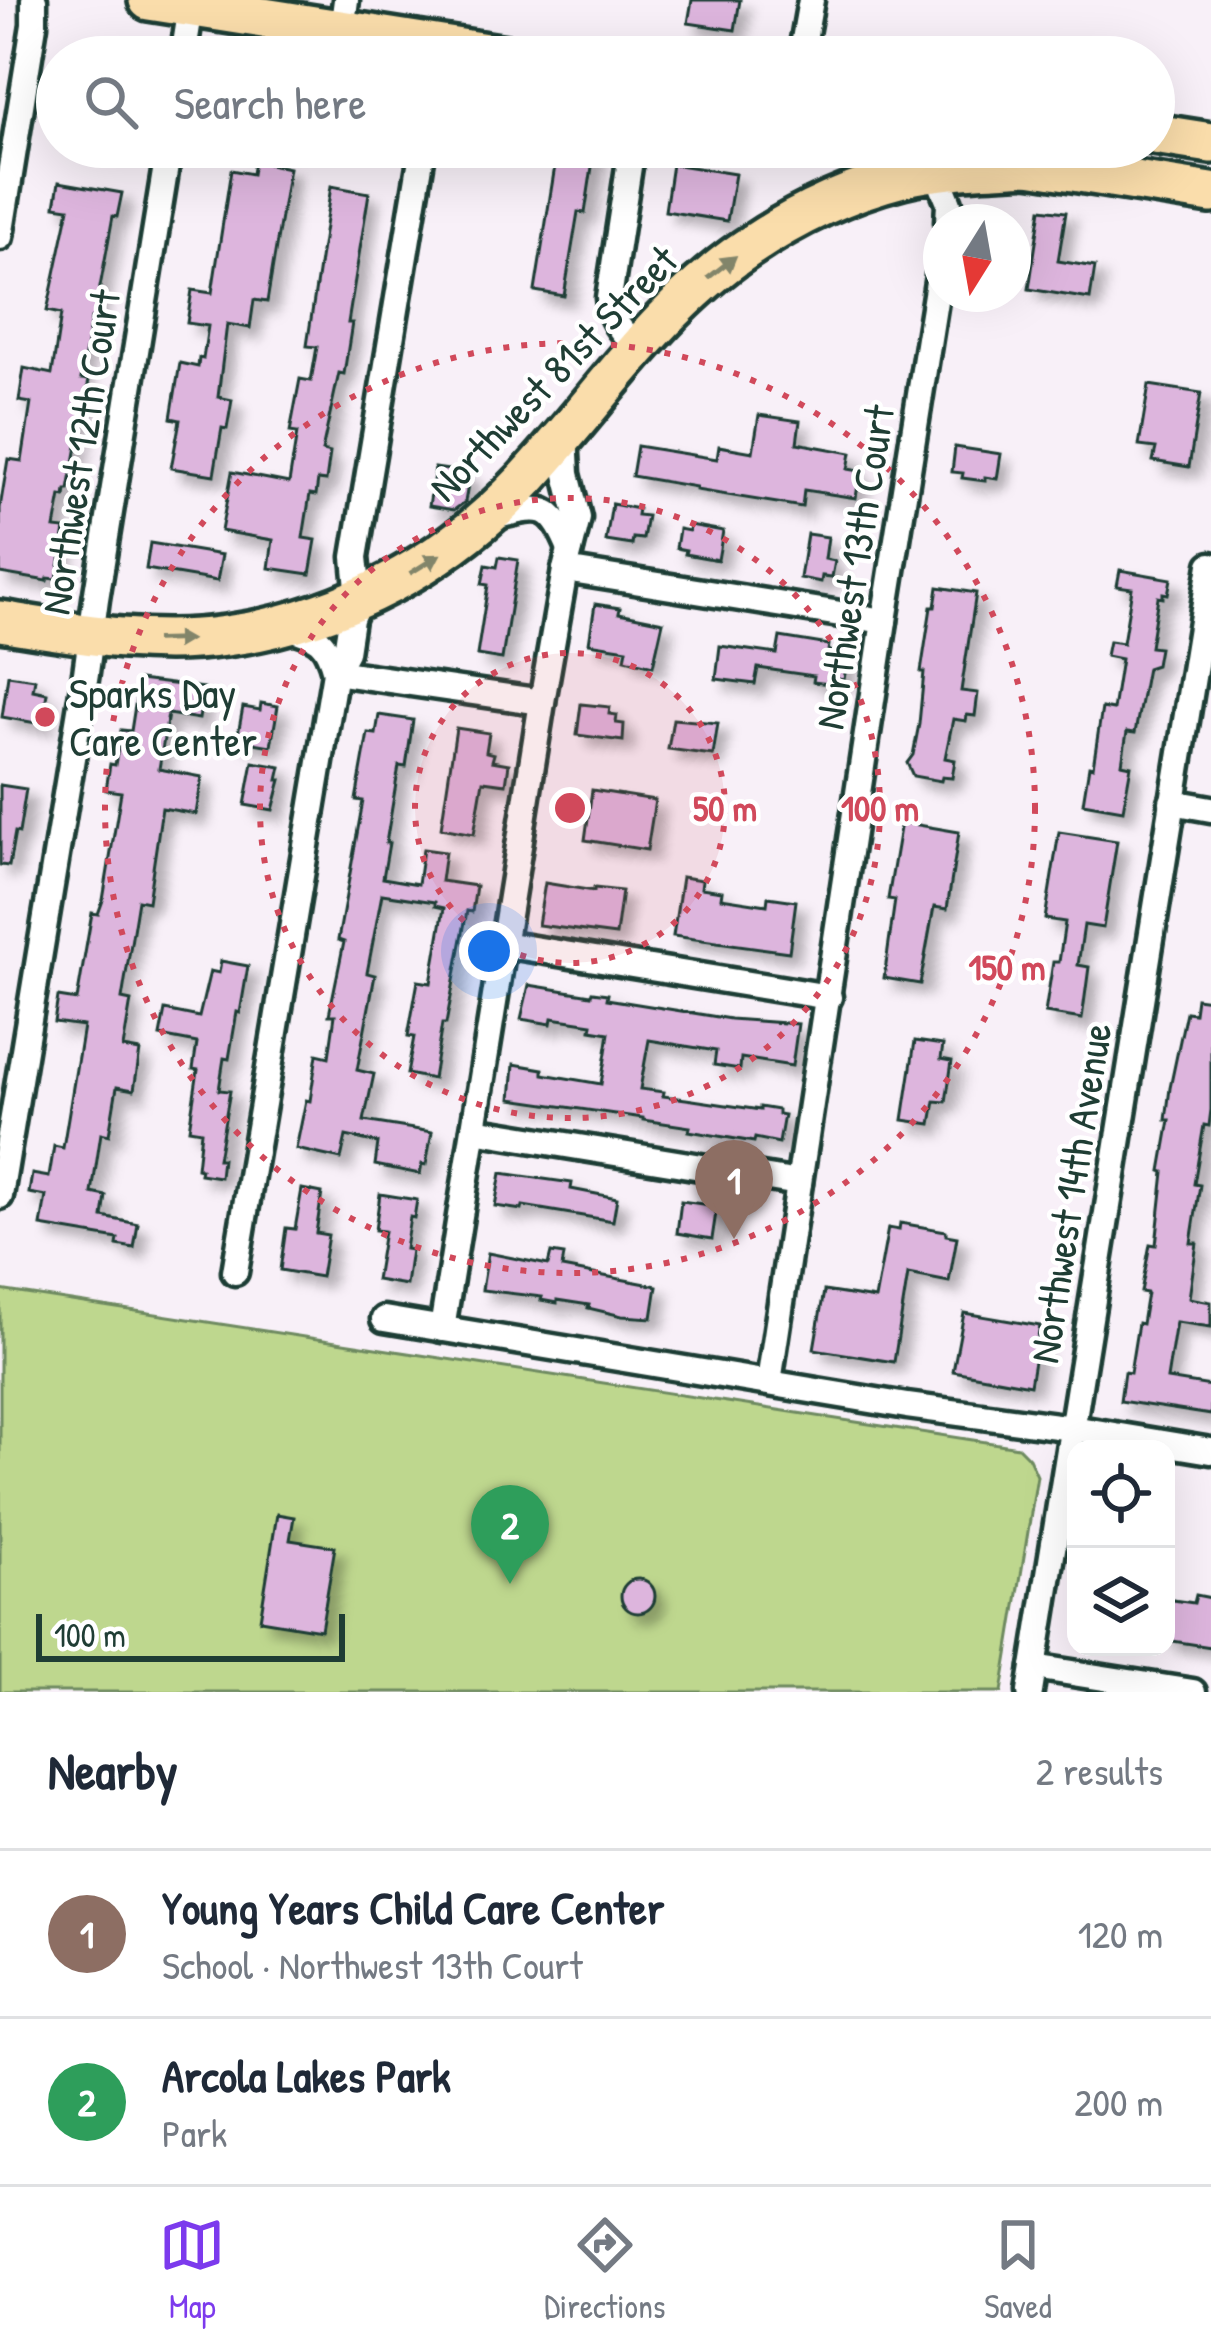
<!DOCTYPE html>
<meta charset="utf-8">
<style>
:root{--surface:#fff;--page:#f6f6f7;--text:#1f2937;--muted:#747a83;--line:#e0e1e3;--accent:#7c3aed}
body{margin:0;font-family:"Patrick Hand",sans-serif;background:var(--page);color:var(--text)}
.controls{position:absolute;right:36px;bottom:36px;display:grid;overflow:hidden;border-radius:24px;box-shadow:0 12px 48px #0002}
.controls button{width:108px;height:108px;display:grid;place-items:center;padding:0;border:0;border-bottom:3px solid var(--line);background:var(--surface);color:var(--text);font:60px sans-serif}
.compass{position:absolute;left:923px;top:204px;width:108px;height:108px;border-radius:50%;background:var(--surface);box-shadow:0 12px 48px #0002;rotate:191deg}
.scale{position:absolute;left:36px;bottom:30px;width:309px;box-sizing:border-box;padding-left:12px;border:6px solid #1f3d34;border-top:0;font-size:33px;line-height:42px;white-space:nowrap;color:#1f3d34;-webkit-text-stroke:9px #fff;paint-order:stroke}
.you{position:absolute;left:489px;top:951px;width:42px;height:42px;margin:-30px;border:9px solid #fff;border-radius:50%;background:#1a73e8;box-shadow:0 0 0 18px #1a73e833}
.badge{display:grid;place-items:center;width:78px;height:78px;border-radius:50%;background:var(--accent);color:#fff;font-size:39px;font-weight:700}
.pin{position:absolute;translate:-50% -99px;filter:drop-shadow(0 3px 6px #0008)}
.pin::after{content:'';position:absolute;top:63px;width:42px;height:36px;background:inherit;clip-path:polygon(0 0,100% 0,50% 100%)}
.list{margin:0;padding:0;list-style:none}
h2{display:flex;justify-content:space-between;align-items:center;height:156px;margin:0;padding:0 48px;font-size:51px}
h2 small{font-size:39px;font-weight:400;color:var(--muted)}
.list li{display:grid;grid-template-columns:78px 1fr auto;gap:36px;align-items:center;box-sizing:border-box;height:168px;padding:0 48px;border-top:3px solid var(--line)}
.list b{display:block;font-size:45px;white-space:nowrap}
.list p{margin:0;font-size:39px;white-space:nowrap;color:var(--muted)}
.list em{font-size:39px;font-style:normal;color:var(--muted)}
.icon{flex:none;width:66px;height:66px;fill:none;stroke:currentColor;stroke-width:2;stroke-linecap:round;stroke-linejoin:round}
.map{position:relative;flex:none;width:1211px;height:1692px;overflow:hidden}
.search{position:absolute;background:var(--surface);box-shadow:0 12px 48px #0002;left:36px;right:36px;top:36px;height:132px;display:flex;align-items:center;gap:30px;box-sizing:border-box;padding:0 42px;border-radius:66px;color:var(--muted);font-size:45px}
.sheet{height:492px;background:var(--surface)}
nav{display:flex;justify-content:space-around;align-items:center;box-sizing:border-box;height:168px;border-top:3px solid var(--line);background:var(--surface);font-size:33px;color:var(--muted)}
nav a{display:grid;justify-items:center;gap:6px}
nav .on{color:var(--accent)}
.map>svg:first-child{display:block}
.green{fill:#bed78e;stroke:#6e8a61;stroke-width:3}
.building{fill:#ddb5dd;stroke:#1f3d34;stroke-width:3;filter:url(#shadow)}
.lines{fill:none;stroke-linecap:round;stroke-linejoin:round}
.street-casing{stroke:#1f3d34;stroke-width:33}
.primary-casing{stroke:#1f3d34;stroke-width:48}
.street{stroke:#fff;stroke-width:24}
.primary{stroke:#faddab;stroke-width:39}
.oneway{fill:#82856a}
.ring{fill:none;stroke:#d1495b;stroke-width:6;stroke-dasharray:6 12}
.poi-dot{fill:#d1495b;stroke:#fff;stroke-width:4.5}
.labels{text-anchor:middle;stroke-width:9;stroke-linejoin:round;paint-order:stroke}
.street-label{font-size:42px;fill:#1f3d34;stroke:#fff}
.poi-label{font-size:42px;fill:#1f3d34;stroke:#fff;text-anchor:start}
.centre{fill:#d1495b;stroke:#fff;stroke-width:6}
.ring-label{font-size:36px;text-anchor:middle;font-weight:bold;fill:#d1495b;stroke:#fff;stroke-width:9;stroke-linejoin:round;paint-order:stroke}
</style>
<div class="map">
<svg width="1211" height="1692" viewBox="0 0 1211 1692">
<defs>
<filter id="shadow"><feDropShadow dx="10" dy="10" stdDeviation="6" flood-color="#0004"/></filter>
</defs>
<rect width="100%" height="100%" fill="#f8f0f8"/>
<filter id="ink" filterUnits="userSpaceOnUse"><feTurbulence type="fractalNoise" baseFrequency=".00833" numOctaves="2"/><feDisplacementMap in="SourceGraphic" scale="24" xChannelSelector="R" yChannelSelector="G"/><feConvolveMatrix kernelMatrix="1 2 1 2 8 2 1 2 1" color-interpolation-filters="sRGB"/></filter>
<g filter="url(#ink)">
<polygon class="green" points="0,1290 1018,1447 1029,1458 1037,1476 1002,1692 0,1692"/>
<g class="building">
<polygon points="692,0 740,0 735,30 688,23"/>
<polygon points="558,147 595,147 585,213 578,212 564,296 535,291"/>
<polygon points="254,161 289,168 267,302 254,300 250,328 227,324 218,397 232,400 227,429 222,428 214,475 171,468 180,420 171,418 180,363 198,367 199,358 203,359 208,326 187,323 192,290 212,293 231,170 252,174"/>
<polygon points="672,164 735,174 727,221 665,211"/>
<polygon points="59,182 122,193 117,217 113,216 94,320 91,319 81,379 89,380 69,490 66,490 65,497 61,496 55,528 65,529 57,579 48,578 47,581 0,573 0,508 8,459 22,461 31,403 19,401 24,368 52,374 61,314 47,311 69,208 55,206"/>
<polygon points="331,186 369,193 348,323 352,323 344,374 339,373 322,451 330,453 326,481 318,480 316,495 310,494 303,538 316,540 310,574 269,568 273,540 221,531 232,472 289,483 297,433 290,432 300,379 311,381 317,347 307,346"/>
<polygon points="1041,209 1066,212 1058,261 1095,267 1090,299 1029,289"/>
<polygon points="1149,385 1201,393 1189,467 1153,461 1156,448 1139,446"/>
<polygon points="759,415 800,421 797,443 851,453 848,469 860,471 856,498 804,490 802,507 696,490 696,487 632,476 637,446 717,459 719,446 753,452"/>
<polygon points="955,447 1001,454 997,479 985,477 985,481 962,478 963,473 952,472"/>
<polygon points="435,468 470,473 465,502 454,510 429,506"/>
<polygon points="612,504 638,509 637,515 647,516 643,539 633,538 632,545 606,541"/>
<polygon points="690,525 723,531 718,560 685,554 686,550 676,548 679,529 689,531"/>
<polygon points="807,534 828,537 825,559 835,561 832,577 822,576 821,582 800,578"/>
<polygon points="150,543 222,555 217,581 146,569"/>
<polygon points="499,557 518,560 502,659 477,655 488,585 482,584 486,565 497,567"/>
<polygon points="1120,570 1171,579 1168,594 1163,593 1163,598 1158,597 1150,647 1159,648 1156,665 1147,668 1135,733 1127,732 1122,764 1131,766 1123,810 1083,803 1089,766 1093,767 1102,708 1113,710 1121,659 1106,656 1109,641 1123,643 1132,588 1117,586"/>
<polygon points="938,587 976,593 961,691 978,693 975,716 967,715 966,721 953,719 945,758 955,760 952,778 942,777 941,781 913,776 907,763 913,755 919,724 924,672 921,672 931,607 935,607"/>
<polygon points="595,604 620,608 619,613 663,622 653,666 625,659 627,649 589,643"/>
<polygon points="780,637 829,645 828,651 848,654 844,680 831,678 830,684 813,682 814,676 758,668 755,684 716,679 720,646 777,654"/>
<polygon points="8,675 35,679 33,690 47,693 42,724 2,717"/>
<polygon points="139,680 204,688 199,719 168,714 159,769 202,777 196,814 162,808 148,902 138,900 122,999 131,1001 123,1048 140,1051 134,1090 117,1087 109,1135 101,1133 92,1193 106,1196 103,1217 138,1224 134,1248 117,1245 118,1239 41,1226 46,1196 29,1193 32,1174 49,1177 54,1146 63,1148 83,1026 54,1022 58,997 77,1000 92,913 98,914 103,900 121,792 106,790 110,764 115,765 121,730 131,731"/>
<polygon points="261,703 278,706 271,746 237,740 243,707 260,710"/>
<polygon points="581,704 610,707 609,714 617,715 616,723 624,724 623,741 577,735"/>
<polygon points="379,715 413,720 406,767 399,766 386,843 389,843 383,878 418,884 423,849 445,852 441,881 476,886 472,912 467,911 446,1024 442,1024 433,1079 407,1074 414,1037 408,1036 418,981 431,983 444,908 435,906 435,902 382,894 367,973 375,975 357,1070 374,1074 364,1121 432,1132 426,1165 422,1164 420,1174 375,1165 378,1143 346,1136 341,1159 296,1149 306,1100 310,1101 317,1054 329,1057 335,1015 329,1015 344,942 338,940 363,801 356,800 368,733 376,734"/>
<polygon points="673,719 718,723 713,755 668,749"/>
<polygon points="456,728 489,733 486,752 494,754 492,761 509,764 506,784 483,781 474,834 441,828"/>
<polygon points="253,762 281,767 278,780 281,780 273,810 245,805"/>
<polygon points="0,785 26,789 19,833 15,832 9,866 0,865"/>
<polygon points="592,790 655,800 647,850 585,840"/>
<polygon points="901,822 959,832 947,909 934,907 920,984 884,978 895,900 888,899"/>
<polygon points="1059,832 1117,841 1103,928 1084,925 1078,965 1089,967 1082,1019 1045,1013 1053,962 1059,962 1065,922 1045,919"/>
<polygon points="682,877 702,880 701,888 722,891 721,898 767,905 768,897 796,901 789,952 673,936"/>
<polygon points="545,883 594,891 594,888 622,891 616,935 538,925"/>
<polygon points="221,961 248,966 240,1013 237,1012 229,1059 224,1058 219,1090 230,1091 218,1159 222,1159 220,1177 200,1174 201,1169 197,1168 201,1131 189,1129 198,1070 193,1069 197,1043 160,1036 165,1010 199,1017 210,971 219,973"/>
<polygon points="529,985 591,995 592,992 608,994 607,999 730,1019 798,1024 792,1066 741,1058 740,1069 714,1065 716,1051 649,1040 646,1056 640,1089 664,1092 663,1096 686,1099 760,1110 760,1107 778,1110 778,1114 784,1115 779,1143 755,1138 754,1142 689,1131 690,1127 643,1120 643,1118 511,1099 514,1064 543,1069 543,1074 601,1084 609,1033 591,1030 592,1024 552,1018 551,1024 521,1019"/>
<polygon points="1196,998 1211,1000 1211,1110 1209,1126 1204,1125 1194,1184 1200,1185 1191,1243 1197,1243 1189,1298 1211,1302 1211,1327 1176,1322 1167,1379 1211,1386 1211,1415 1120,1401 1124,1372 1130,1373 1138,1323 1142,1324 1147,1293 1141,1292 1150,1244 1156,1245 1164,1172 1161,1171 1170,1120 1166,1120 1170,1088 1186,1012 1194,1013"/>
<polygon points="915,1041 943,1045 941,1059 952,1061 946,1102 935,1101 931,1124 903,1120"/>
<polygon points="501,1173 572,1183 571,1189 617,1198 613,1221 523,1206 522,1210 495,1206"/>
<polygon points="302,1189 322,1193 316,1233 328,1235 321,1277 280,1270 286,1228 295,1229"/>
<polygon points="380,1194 417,1200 414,1218 410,1217 405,1249 411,1250 406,1285 376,1280 384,1231 375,1230"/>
<polygon points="681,1201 717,1206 712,1239 677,1233"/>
<polygon points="900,1223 946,1231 946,1235 957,1237 949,1282 908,1274 894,1362 814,1349 824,1291 875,1299 888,1228 899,1230"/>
<polygon points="488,1253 548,1265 551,1253 564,1255 562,1268 657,1286 652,1318 622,1316 588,1308 589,1305 557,1300 557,1303 541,1300 542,1297 482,1290"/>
<polygon points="964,1313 1040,1326 1030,1385 953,1371"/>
<polygon points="277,1514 294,1517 290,1540 335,1547 321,1630 260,1620"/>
<circle cx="638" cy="1596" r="17"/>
<polygon points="1196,1595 1211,1598 1211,1647 1166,1640 1166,1599 1194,1603"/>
</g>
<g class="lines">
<g class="street-casing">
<g id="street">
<polyline points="342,30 346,0"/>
<polyline points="183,57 191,7"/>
<polyline points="801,57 811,0"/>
<path d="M632 147 609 298C610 320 623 333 637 348"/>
<polyline points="936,171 949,203 948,222"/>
<polyline points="0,237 34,25 34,0"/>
<path d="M493 517C540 506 550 500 570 549"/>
<polyline points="565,570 884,621"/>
<path d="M284 626C316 636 326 637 335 672"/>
<polyline points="335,672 542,702"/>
<polyline points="1172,802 1211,809"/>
<polyline points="503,944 829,997"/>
<polyline points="474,1130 799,1183"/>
<polyline points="0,1196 86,673 96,599 169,147"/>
<polyline points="235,1272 335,672 346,652 351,619 359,598 355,557 423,147"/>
<polyline points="384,1319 907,1406 1072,1428 1211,1451"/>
<polyline points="442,1329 542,702 565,570 578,518 567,474 565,434"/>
<polyline points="769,1382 884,621 941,263"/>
<polyline points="1034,1667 1193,1692"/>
<polyline points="1030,1692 1211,565"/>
</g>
</g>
<g class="primary-casing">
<g id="primary">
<polyline points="149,0 512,57"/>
<polyline points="1154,134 1211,143"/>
<polyline points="1004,157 1029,164 1211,193"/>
<path d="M0 621C75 633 150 647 226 636 342 620 447 564 526 479 599 401 656 310 746 249 793 217 847 191 902 177 943 167 987 167 1029 164"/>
</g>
</g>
<use href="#street" class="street"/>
<use href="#primary" class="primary"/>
</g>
<defs><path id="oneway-solid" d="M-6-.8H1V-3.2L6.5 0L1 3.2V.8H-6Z" transform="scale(3)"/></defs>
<g class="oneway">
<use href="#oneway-solid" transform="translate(722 267) rotate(-38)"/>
<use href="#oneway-solid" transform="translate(425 564) rotate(-32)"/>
<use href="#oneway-solid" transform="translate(173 640) rotate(-1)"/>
</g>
</g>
<circle cx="570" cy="808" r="155" fill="#d1495b" fill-opacity=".12"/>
<g class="ring">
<circle cx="570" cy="808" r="155"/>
<circle cx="570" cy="808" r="310"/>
<circle cx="570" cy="808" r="465"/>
</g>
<circle class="poi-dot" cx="45" cy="717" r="12"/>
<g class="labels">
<g class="street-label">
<text transform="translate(553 373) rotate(-46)" y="15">Northwest 81st Street</text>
<text transform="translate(80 452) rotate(-81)" y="15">Northwest 12th Court</text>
<text transform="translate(854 567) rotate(-81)" y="15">Northwest 13th Court</text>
<text transform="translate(1070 1193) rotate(-81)" y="15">Northwest 14th Avenue</text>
</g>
<g class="poi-label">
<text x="69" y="708">Sparks Day<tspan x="69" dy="48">Care Center</tspan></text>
</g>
</g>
<circle cx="570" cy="808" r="18" class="centre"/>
<g class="ring-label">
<text x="725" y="821">50 m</text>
<text x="880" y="821">100 m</text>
<text x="1007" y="980">150 m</text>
</g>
</svg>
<div class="controls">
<button><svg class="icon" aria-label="locate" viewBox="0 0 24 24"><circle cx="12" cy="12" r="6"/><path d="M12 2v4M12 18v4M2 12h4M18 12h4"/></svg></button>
<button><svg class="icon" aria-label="layers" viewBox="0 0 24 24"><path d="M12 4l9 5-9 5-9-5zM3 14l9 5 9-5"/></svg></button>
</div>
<svg class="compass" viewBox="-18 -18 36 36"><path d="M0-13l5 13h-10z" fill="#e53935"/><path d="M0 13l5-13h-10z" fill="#747a83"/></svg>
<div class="scale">100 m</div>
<div class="you"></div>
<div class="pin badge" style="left:734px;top:1239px;background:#8d6e63">1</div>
<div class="pin badge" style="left:510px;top:1584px;background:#2e9e5b">2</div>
<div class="search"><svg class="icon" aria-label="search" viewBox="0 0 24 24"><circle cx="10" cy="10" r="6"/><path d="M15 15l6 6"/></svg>Search here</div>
</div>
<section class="sheet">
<h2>Nearby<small>2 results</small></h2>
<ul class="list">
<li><span class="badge" style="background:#8d6e63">1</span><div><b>Young Years Child Care Center</b><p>School · Northwest 13th Court</p></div><em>120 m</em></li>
<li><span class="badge" style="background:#2e9e5b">2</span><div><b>Arcola Lakes Park</b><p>Park</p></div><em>200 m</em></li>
</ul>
</section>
<nav>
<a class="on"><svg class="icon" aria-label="map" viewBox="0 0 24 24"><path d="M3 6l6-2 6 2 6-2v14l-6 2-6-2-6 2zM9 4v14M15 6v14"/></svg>Map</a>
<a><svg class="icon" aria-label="directions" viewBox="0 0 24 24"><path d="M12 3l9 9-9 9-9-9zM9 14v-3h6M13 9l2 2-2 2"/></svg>Directions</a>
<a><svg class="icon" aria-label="saved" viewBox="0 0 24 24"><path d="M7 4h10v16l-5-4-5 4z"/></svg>Saved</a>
</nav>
